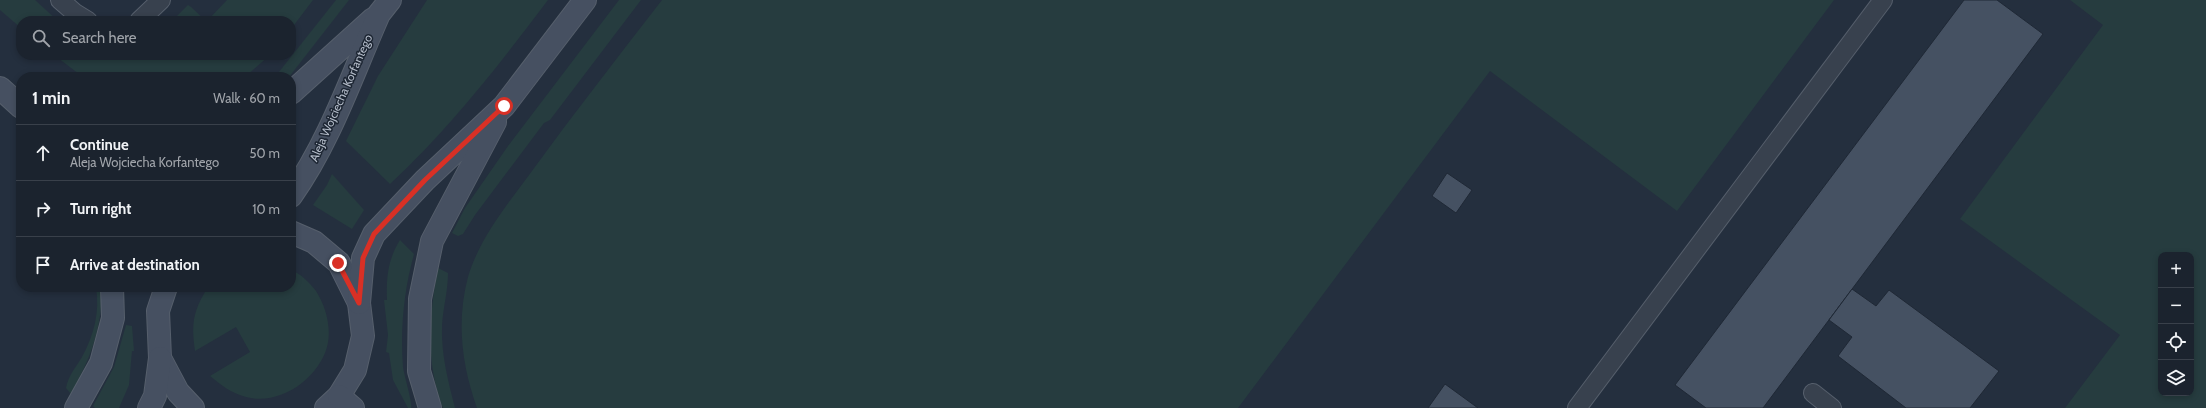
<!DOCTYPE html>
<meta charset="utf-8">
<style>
:root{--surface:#1b232e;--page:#242b36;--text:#f1f3f6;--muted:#a0a4aa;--line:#39404a}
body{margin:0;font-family:Cabin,sans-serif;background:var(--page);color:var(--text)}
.controls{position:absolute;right:12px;bottom:12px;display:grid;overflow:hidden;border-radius:8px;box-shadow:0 2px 6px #0003}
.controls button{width:36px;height:36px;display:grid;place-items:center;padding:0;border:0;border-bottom:1px solid var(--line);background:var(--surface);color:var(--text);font:20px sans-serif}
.stop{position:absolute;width:12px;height:12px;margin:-9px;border:3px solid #d93025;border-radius:50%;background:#fff}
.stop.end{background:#d93025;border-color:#fff;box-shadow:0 1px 4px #0008}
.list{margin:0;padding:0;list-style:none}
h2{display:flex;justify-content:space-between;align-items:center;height:52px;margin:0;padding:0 16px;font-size:17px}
h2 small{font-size:13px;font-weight:400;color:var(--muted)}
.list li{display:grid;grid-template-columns:26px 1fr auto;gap:12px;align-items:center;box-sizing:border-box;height:56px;padding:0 16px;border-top:1px solid var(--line)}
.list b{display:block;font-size:15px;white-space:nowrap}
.list p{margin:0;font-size:13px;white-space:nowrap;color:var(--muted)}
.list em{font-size:13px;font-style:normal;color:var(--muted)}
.icon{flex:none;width:22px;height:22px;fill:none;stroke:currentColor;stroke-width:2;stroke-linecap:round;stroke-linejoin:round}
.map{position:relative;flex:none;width:2206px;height:408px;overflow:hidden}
.search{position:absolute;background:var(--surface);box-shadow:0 2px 6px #0003;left:16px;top:16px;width:280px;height:44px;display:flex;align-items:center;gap:10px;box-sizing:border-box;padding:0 14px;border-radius:16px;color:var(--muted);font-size:15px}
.panel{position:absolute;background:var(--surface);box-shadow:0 2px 6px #0003;left:16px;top:72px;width:280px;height:220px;border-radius:16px}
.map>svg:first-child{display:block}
.green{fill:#263c3f;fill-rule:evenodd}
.building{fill:#455162;stroke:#1f2835}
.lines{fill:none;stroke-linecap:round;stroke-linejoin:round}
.lane-casing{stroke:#565f6c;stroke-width:20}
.secondary-casing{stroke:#565f6c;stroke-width:24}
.lane{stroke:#38414e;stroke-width:18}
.secondary{stroke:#465061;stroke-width:22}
.route{stroke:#d93025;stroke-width:5}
.labels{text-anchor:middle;stroke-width:3;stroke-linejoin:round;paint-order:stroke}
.street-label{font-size:12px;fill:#b4bcc9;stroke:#1d2633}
</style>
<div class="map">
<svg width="2206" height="408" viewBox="0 0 2206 408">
<rect width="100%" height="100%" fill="#242f3e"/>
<g class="green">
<polygon points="0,0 35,0 58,21 21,21 21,28 0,10"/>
<polygon points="227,0 313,0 291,29 291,21 207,21"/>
<polygon points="336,0 349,0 289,77 275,77"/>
<path d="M427 0H548C499 65 450 128 390 184L346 141 378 76Z"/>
<polygon points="619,0 641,0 550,120 544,123 475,215 463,234 458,236 452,233 465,208 508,146"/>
<path d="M662 0H1834L1677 211 1490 71 1238 408H477C462 366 456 322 468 277 480 237 507 205 532 171 574 113 618 57 662 0Z"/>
<path d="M2070 0H2206V408H2065L2120 335 1960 219 2103 25ZM2161 255H2191V393H2161Z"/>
<polygon points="188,5 191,7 206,21 172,21"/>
<polygon points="54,55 270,55 245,77 83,77"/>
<polygon points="332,174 364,210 352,229 313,205 327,185"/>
<path d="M400 240 414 254C404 290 400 329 403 367 404 375 413 404 411 408H408L393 380 389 353 386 352 388 335 384 300H387C386 278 388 259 400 240Z"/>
<path d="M438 268 448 273C448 291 443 308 442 326 441 354 448 381 455 408H443C425 361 429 316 438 268Z"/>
<path d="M291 270C300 273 310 283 316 291 326 307 332 328 327 347 318 379 280 406 246 397 231 393 221 385 210 376L250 352 236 327 195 351C191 323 193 311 208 287H291Z"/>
<path d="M96 287H102C102 329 91 357 71 394L66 388C68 376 76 367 82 357 94 335 100 312 96 287Z"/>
<polygon points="126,325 132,326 134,351 132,351 129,385 119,408 95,408 93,406 114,367"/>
</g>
<g class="building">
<polygon points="1964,0 1997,0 2043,34 1763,408 1706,408 1675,385"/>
<polygon points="1447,173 1472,190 1456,213 1432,196"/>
<polygon points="1852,289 1876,306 1889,290 1999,371 1970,408 1906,408 1838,356 1852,337 1829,320"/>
<polygon points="1445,384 1478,408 1428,408"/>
</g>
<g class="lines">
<g class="lane-casing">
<g id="lane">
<polyline points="60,0 75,13 88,21"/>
<polyline points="139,21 161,0"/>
<polyline points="1813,393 1832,408"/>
<polyline points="1577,408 1883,0"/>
</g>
</g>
<g class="secondary-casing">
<g id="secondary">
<polyline points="0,88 21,107"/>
<polyline points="291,93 373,19"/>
<path d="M291 196C330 141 352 75 379 14L390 0"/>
<polyline points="291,232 314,242 339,263 359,303 363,336 355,370 339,396 326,408"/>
<polyline points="166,287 158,311 160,358 178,392 193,408"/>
<polyline points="359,303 363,258 374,234 425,180 504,106 585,0"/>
<polyline points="339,396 353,408"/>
<polyline points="76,408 101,363 113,318 112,287"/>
<polyline points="149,408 155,396 160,358"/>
<polyline points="430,408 419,371 420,299 432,241 495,122"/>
</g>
</g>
<use href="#lane" class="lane"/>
<use href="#secondary" class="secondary"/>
</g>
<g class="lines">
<polyline class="route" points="338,263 359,303 363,258 374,234 425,180 504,106"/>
</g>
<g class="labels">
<g class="street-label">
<text transform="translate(341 98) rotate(-66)" y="4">Aleja Wojciecha Korfantego</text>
</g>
</g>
</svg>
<div class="controls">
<button>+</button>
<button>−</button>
<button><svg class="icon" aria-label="locate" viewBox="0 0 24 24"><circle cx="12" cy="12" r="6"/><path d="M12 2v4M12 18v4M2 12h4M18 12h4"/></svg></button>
<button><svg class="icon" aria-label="layers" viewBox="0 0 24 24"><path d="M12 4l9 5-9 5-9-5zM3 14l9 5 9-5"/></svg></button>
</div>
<div class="stop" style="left:504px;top:106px"></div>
<div class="stop end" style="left:338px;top:263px"></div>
<div class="search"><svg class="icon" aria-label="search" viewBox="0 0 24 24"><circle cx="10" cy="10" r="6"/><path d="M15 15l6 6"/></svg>Search here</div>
<section class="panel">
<h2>1 min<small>Walk · 60 m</small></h2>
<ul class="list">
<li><svg class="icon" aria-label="ahead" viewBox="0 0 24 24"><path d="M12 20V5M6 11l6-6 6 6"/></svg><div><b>Continue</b><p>Aleja Wojciecha Korfantego</p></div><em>50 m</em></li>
<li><svg class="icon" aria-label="right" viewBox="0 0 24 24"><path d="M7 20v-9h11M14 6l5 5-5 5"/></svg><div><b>Turn right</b></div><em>10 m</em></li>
<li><svg class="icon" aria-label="arrive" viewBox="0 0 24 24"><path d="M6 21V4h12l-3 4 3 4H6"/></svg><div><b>Arrive at destination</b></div></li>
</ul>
</section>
</div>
